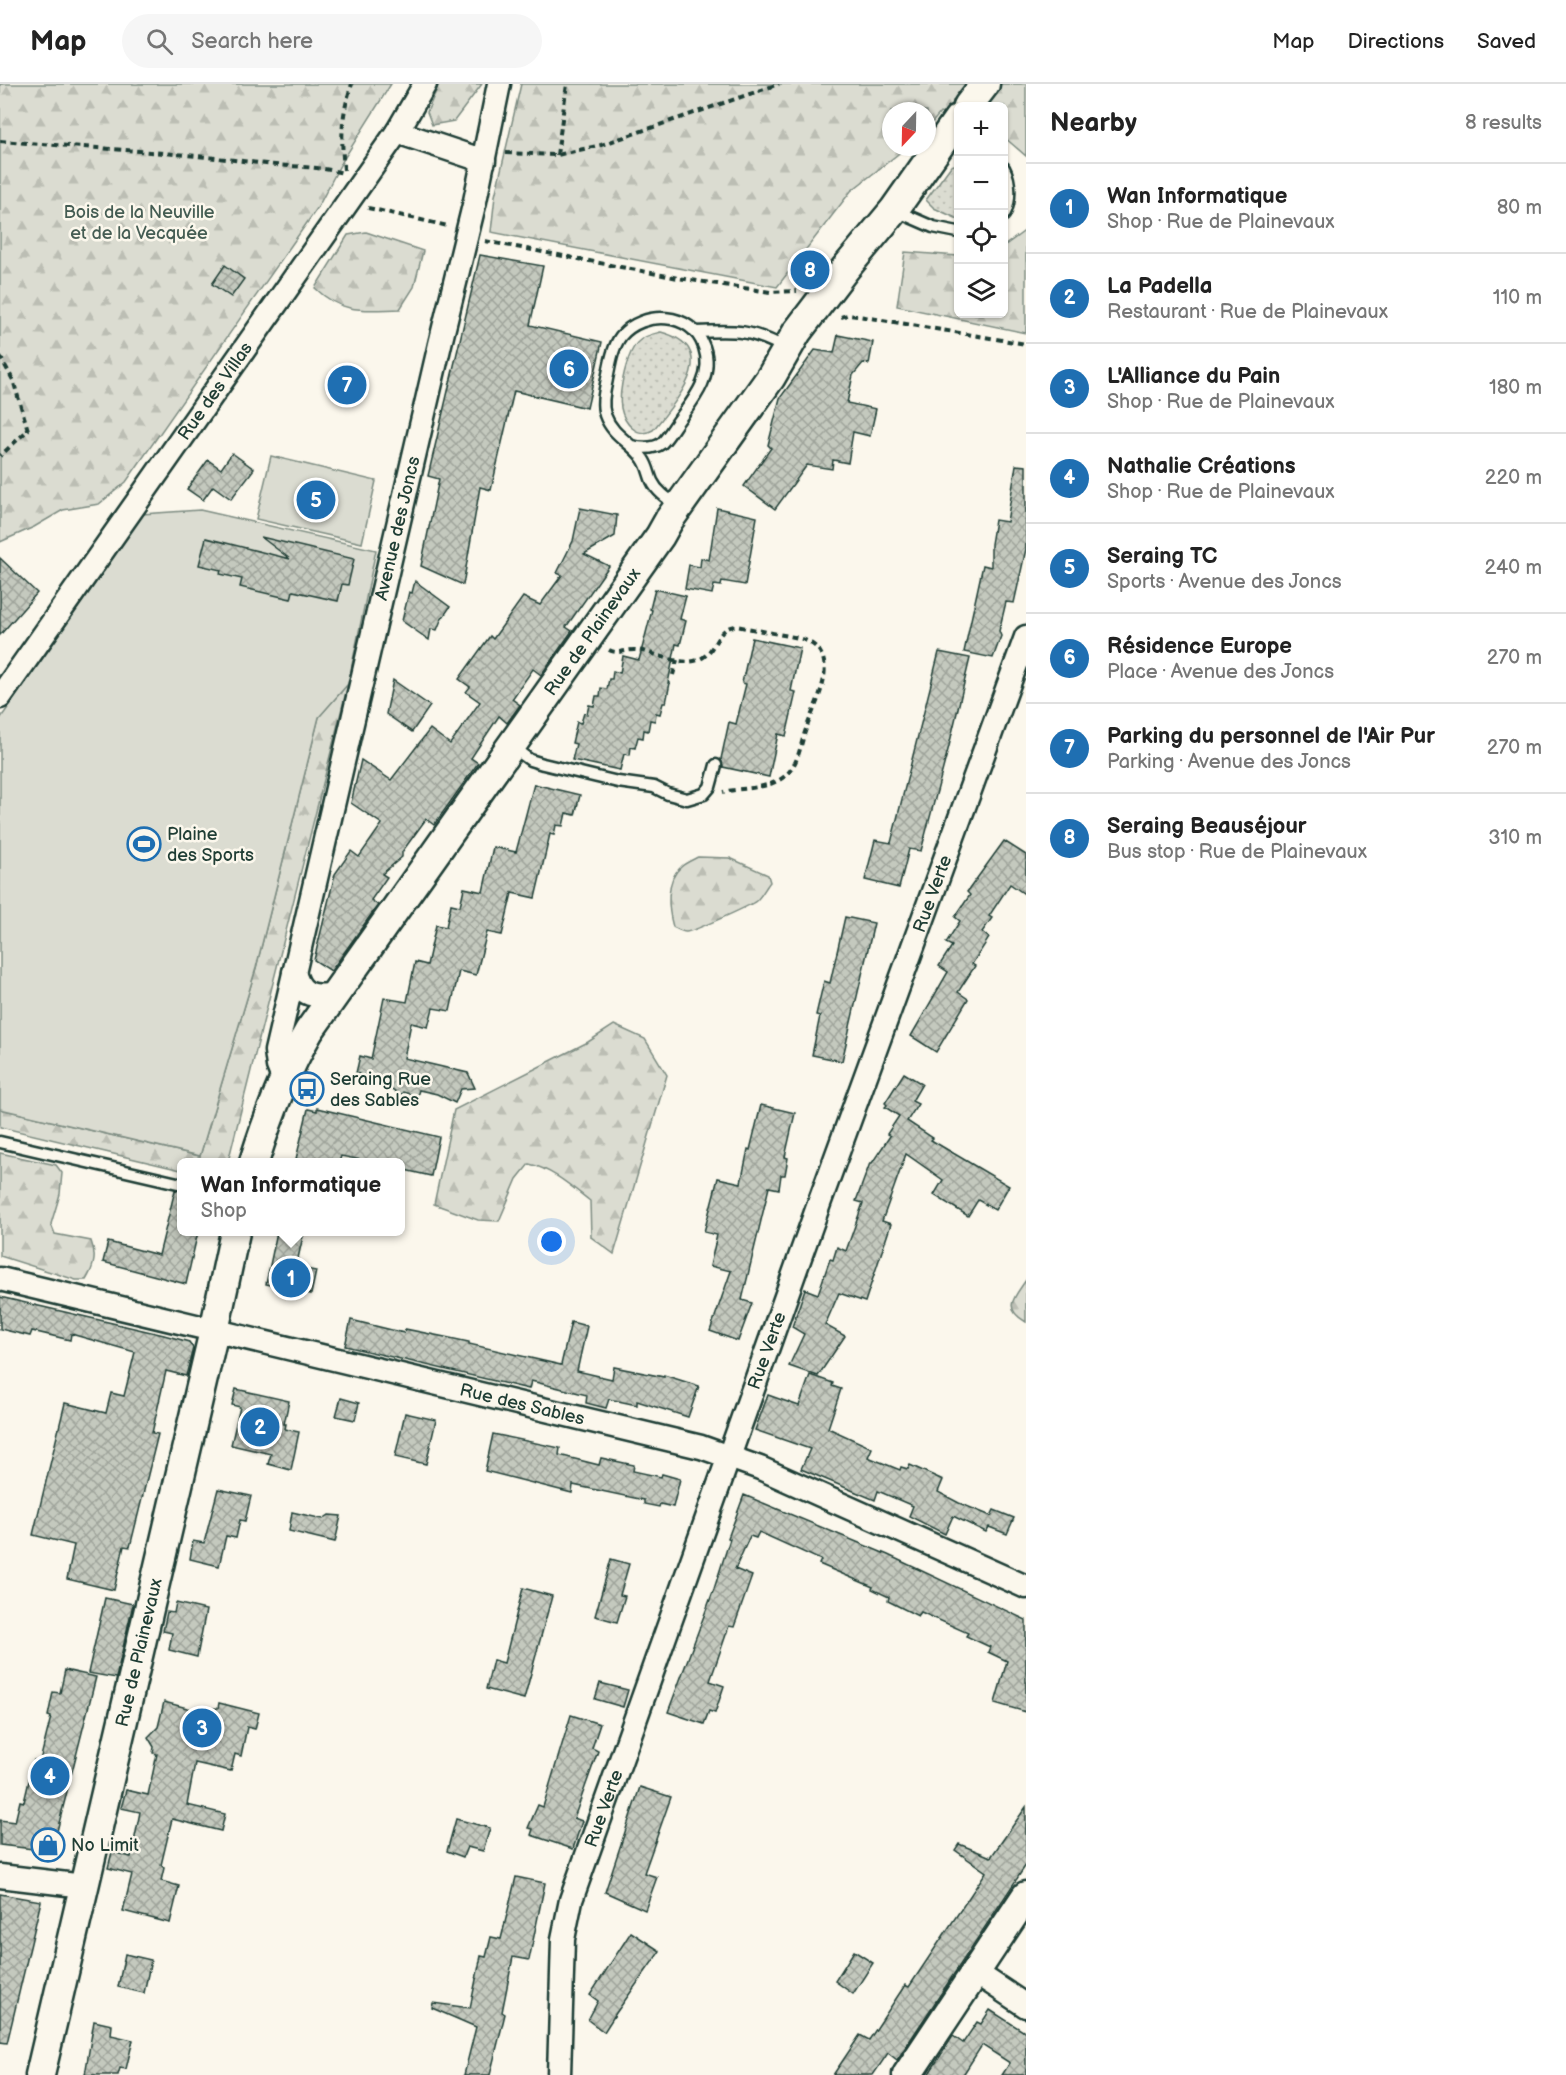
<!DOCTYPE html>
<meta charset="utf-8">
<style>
:root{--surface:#fff;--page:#f6f6f6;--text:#222;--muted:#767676;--line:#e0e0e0;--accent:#1f6fb2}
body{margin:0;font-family:"Balsamiq Sans",sans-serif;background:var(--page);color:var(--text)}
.controls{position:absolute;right:18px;top:18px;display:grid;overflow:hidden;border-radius:9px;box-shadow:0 2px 4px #0004}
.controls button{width:54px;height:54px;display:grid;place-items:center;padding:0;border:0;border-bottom:2px solid var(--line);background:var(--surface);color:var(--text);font:30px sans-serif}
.compass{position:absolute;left:882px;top:18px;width:54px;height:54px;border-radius:50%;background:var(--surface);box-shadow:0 2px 4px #0004;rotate:202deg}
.you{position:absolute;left:552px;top:1158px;width:21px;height:21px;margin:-15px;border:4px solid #fff;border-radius:50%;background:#1a73e8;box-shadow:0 0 0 9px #1a73e833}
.badge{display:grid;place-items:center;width:39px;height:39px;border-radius:50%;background:var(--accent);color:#fff;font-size:20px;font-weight:700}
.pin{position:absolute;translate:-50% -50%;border:3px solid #fff;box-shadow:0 2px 6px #0006}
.popup{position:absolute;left:177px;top:1074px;width:228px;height:78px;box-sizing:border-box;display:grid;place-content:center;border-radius:9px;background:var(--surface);filter:drop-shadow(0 2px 4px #0005);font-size:20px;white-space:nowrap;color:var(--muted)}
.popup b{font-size:22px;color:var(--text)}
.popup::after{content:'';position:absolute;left:50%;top:100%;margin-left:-12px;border:12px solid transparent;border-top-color:var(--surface)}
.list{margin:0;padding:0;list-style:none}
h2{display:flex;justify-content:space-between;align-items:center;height:78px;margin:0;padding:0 24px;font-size:26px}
h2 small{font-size:20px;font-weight:400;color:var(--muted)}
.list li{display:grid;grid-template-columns:39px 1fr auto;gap:18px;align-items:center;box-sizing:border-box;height:90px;padding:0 24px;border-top:2px solid var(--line)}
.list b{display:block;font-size:22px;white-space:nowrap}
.list p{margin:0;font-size:20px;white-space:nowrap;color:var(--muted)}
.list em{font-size:20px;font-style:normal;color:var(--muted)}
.icon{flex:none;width:33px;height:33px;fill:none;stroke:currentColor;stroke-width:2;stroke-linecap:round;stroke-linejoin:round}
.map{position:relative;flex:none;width:1026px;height:1991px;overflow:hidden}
header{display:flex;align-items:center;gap:36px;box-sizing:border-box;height:84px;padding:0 30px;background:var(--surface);border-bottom:2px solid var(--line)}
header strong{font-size:28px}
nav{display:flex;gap:33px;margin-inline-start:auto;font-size:21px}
.search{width:420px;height:54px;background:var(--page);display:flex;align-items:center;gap:15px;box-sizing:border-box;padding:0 21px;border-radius:33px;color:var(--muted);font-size:22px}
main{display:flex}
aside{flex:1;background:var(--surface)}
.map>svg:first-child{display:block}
.grass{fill:url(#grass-dots);stroke:#7d8c82;stroke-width:1.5}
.forest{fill:url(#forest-firs);stroke:#7d8c82;stroke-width:1.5}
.park{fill:#dbdcd1;stroke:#7d8c82;stroke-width:1.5}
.building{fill:url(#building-cross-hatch);stroke:#1f3d34;stroke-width:1.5}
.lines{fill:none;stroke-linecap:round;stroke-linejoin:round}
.service-casing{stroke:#1f3d34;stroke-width:15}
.minor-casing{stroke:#1f3d34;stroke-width:27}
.tertiary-casing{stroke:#1f3d34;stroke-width:33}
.path{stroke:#1f3d34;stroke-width:4;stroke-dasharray:6 4.5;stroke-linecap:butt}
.service{stroke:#fbf7ec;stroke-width:10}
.minor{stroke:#fbf7ec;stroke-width:22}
.tertiary{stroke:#fbf7ec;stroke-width:28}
.labels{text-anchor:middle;stroke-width:5;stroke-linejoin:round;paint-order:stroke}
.park-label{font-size:18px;fill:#455d53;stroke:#fbf7ec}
.street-label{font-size:18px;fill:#1f3d34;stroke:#fbf7ec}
.poi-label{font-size:18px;fill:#1f3d34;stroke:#fbf7ec;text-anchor:start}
</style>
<header>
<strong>Map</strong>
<div class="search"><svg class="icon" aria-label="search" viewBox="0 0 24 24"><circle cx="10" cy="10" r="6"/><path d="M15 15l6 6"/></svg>Search here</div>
<nav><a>Map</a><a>Directions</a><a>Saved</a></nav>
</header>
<main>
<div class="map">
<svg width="1026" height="1991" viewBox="0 0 1026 1991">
<defs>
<pattern id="grass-dots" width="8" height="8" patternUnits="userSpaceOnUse" patternTransform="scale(1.5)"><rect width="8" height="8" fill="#dbdcd1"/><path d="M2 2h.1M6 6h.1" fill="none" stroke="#bcbeb4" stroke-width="1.8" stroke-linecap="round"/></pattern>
<pattern id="forest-firs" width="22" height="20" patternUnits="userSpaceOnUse" patternTransform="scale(1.5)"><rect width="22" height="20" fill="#dbdcd1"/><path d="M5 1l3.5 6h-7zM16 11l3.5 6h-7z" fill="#bcbeb4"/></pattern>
<pattern id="building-cross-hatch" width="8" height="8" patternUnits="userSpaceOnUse" patternTransform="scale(1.5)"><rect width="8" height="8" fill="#c4c9be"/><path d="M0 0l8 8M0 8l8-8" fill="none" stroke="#9fa49b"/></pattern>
</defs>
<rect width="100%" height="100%" fill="#fbf7ec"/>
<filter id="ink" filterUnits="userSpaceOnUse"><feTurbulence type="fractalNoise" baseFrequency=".0167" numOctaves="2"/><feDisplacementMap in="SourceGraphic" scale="12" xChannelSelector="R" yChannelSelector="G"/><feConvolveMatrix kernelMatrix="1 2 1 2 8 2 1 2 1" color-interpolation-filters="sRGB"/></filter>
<g filter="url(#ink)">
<g class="grass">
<polygon points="958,80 958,135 934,124 926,116 951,82"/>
<path d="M661 248C724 265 676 317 653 346 637 355 624 339 621 324 618 308 627 267 639 257 645 251 653 250 661 248Z"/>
</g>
<g class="forest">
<polygon points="0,0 391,0 340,81 318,123 126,398 99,420 63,426 34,443 0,458"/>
<polygon points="439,0 482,0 454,37 432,41 427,28"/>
<polygon points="521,0 1026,0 1026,72 1004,53 1004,22 958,22 958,34 940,29 927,45 927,27 891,27 891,63 907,63 851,107 777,203 491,148 495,112"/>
<polygon points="1026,146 1026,249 897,222 905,168 958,172 958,230 1004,230 1004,162"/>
<path d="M366 148 423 167 414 203 400 225C365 226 343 231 315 204L348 151Z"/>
<polygon points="348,600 228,1078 182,1078 181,1086 0,1043 0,1025 200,1072 256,884 319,633"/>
<path d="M698 773 730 774 768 791 770 798C766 803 761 813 756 817 750 822 692 848 686 848 682 848 677 845 673 843 668 825 665 796 681 783 685 779 692 776 698 773Z"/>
<path d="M614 941 645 955 667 991 614 1170 591 1153 590 1117C572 1103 552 1085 529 1080L517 1095 499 1137 478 1136 434 1120 454 1026 588 958Z"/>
<path d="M0 1069 56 1081 62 1089 60 1110 51 1140 55 1150 91 1157C97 1172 94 1183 86 1196H76L0 1172Z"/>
<path d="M1026 1196V1238C1002 1224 1014 1214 1026 1196Z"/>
</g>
<g class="park">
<polygon points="271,372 376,397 362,459 256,435"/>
<polygon points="200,426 376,466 348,600 319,633 256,884 200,1072 0,1025 0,635 106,484 142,430"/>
</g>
<g class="building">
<polygon points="480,171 543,182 530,241 602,258 587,324 514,307 491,406 480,403 463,501 421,482 439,395 428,392"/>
<polygon points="225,181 244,195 231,213 212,200"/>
<polygon points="838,251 873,258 869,280 863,279 853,291 847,319 876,325 870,352 853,348 848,379 833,376 832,385 807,381 775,425 744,402 771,364 768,361 780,314 815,266 834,269"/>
<polygon points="232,369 254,385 231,415 213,402 203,416 187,405 208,376 221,385"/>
<polygon points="1016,381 1026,382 1026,465 1014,519 1006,518 999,547 1001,552 993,574 964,568 983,481 991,483 991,460 995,436 1007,438"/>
<polygon points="580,424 617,431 615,452 584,470 609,482 566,543 572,547 541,591 533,585 512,615 520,621 507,639 499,632 471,674 478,679 434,741 426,735 402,768 402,773 382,790 387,793 371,816 378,821 331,887 314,876 335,790 351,767 359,773 382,740 351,719 361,676 391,696 430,645 450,660 480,618 466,608 470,603 459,595 490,552 493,555 523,513 540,521 562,491 557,489 573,457"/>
<polygon points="717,424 757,433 745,501 722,497 721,502 714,501 712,510 685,505 689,481 700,483 701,474 709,476"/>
<polygon points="261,453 354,475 348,501 342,500 338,517 293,507 291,515 240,503 242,495 220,490 221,486 199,481 206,454 290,475"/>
<polygon points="0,474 37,509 0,551"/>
<polygon points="415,497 450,523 441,536 437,546 431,545 429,556 402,537 409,508 412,509"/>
<polygon points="655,505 686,512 680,535 686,537 680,561 676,560 668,599 670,599 666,619 663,619 660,630 656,629 655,637 650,636 648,647 644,646 643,654 638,653 635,664 631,663 630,671 624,670 620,686 572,676 576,660 572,659 577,638 581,639 584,629 587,630 589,621 594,622 596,612 600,612 601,604 607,605 609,595 612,595 613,587 620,589 623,572 639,576 652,526 650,525"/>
<polygon points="752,554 800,564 791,607 796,608 786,652 778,650 769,693 723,683 721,675 729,638 736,640 746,600 742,599"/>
<polygon points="939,568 970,574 949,662 921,767 909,765 899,804 865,796 875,756 891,759"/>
<polygon points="393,596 430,622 412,648 386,630"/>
<polygon points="534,700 580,711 575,731 566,729 563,742 556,741 554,751 550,750 535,814 512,809 502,851 487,848 476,891 459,887 450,927 433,924 428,943 411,939 404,974 468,989 475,1004 461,1005 455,1019 437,1010 419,1006 417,1012 403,1008 400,1011 381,997 356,989 360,972 371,975 384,914 407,918 415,878 427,881 436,841 446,843 451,820 460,822 464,804 483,808 493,763 516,768"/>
<polygon points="1004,757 1026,771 1026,811 1010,800 989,832 992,834 982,848 989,854 972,880 975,882 958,908 968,915 936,968 911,952 948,888 939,882 952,862 946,859 960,837 955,833 970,811 967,808"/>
<polygon points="845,833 874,839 842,977 812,971 820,932 816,931 824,897 830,899"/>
<polygon points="904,989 922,1000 912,1017 918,1020 907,1037 933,1054 931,1056 1009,1102 995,1126 978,1116 968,1132 934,1111 943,1096 906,1070 882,1137 891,1140 865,1218 839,1209 825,1241 845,1252 818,1292 789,1282 804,1250 792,1243 805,1205 818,1210 830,1175 833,1176 837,1163 846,1167 863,1119 856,1117 870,1079 872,1079 890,1052 887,1050 899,1032 885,1023 887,1021 885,1019"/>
<polygon points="761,1021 795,1029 785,1073 788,1074 785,1091 781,1091 779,1105 769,1103 742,1216 752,1219 738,1257 710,1247 731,1187 710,1182 717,1151 704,1148 718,1094 741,1099 748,1065 750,1066"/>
<polygon points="317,1024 439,1053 431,1092 400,1085 400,1078 372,1078 341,1072 339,1078 313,1078 296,1075 308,1025 317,1027"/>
<polygon points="175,1106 182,1107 182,1148 198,1148 186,1200 103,1178 108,1158 159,1171"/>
<polygon points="277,1148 304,1148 296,1183 316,1187 311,1210 266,1200"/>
<polygon points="0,1213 164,1251 189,1258 193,1264 186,1292 166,1287 152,1349 158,1350 130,1463 124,1462 114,1506 67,1495 74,1461 33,1451 65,1319 106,1329 111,1309 124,1312 135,1268 71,1250 70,1256 32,1247 30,1252 0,1245"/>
<polygon points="351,1236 404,1249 405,1245 445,1253 469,1258 469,1260 561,1281 571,1238 587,1242 577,1287 612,1295 614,1283 664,1293 664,1291 699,1302 688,1333 637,1317 637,1321 609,1315 606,1324 586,1319 587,1311 531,1297 529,1305 345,1262"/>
<polygon points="810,1291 833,1299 832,1302 841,1305 828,1344 872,1364 868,1373 900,1386 901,1383 908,1385 910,1381 943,1396 938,1408 959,1419 991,1432 994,1426 1014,1434 1007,1450 989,1443 986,1448 953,1432 945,1450 909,1432 913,1422 878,1407 875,1416 801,1385 810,1365 755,1346 768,1311 799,1322"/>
<polygon points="236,1305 289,1317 284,1340 286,1340 285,1345 299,1348 291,1386 268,1380 271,1370 231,1361 240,1323 232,1321"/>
<polygon points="341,1314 359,1319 355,1336 336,1332"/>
<polygon points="405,1329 436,1336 426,1380 395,1373"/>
<polygon points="493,1350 560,1364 559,1371 599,1381 601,1374 634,1381 633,1387 661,1393 662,1390 680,1395 673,1423 660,1420 659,1423 644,1420 644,1416 573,1401 572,1409 485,1387"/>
<polygon points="218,1405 251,1412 245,1437 240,1436 236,1454 226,1452 219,1482 190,1475 193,1457 204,1459"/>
<polygon points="744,1411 888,1471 1026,1536 1026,1628 995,1619 1007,1577 988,1568 990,1563 966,1552 968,1549 921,1528 918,1532 888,1517 889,1513 872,1505 873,1503 819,1480 821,1476 759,1448 756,1454 750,1452 735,1485 752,1492 734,1543 729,1542 710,1597 724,1602 715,1629 709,1627 704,1640 668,1628 714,1505 730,1455 728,1454"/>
<polygon points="292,1428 323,1435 329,1431 341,1432 335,1458 289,1447"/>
<polygon points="611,1475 629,1480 620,1511 625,1512 617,1538 595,1532"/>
<polygon points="523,1504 552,1512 524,1615 486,1605 493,1576 504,1579"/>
<polygon points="105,1514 133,1520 116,1594 88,1589"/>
<polygon points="176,1519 206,1526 197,1573 169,1566 172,1549 163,1547 167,1528 174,1529"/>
<polygon points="65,1586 96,1593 54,1759 50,1767 0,1761 0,1736 15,1738 20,1717 24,1718 34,1676 40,1677 51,1633 48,1632 53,1608 60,1609"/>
<polygon points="600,1599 628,1606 623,1623 595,1615"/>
<polygon points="164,1618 195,1626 218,1624 219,1619 259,1629 255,1645 247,1643 241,1672 235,1670 231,1687 195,1679 187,1721 225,1730 221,1747 172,1735 161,1781 164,1784 161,1797 179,1802 170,1839 123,1827 132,1790 108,1784 112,1768 131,1773 140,1728 121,1724 126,1706 148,1711 157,1670 153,1669 154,1663 148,1653 158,1643"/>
<polygon points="571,1631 600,1640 592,1664 598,1667 574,1734 582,1737 573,1765 531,1751 533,1745 528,1744 538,1721 543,1723"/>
<polygon points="640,1703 671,1713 644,1789 657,1793 645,1826 605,1808"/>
<polygon points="1026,1723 1026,1781 897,1976 888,1969 873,1991 833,1991 860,1951 869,1956 905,1901 909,1903 986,1788 955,1766 959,1760 991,1773"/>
<polygon points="456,1735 490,1744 483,1767 467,1763 463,1773 447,1767"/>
<polygon points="516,1793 545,1799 529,1876 513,1873 502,1928 505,1930 490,1991 464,1991 476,1943 432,1924 433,1919 470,1924 481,1872 486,1873 491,1853 501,1855"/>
<polygon points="0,1810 41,1817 7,1959 0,1958"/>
<polygon points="631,1848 660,1867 616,1929 604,1948 588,1936 598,1917 590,1911"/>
<polygon points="854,1867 873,1879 853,1910 835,1897"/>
<polygon points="125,1870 151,1876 144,1909 118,1903"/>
<polygon points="990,1926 1026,1949 1026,1991 1002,1991 1010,1979 982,1961 963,1991 928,1991 953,1952 963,1959 977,1938 981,1940"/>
<polygon points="94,1937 112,1941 111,1951 133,1956 126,1985 120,1984 118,1991 85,1991"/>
</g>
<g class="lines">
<g class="service-casing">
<g id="service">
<path d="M1004 84C1011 97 1011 118 1004 131"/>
<polyline points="894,126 933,143 958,148"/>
<path d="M695 248C735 246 751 245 787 265"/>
<path d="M631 362C640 364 653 366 662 359 668 353 673 344 678 337 694 315 714 292 704 263 692 227 643 226 621 252 612 264 610 281 607 295 605 306 601 319 605 331 613 353 632 358 643 375 648 382 649 390 652 397 657 408 668 415 678 422"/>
<polyline points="512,663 530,676 543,680 618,698 654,703 668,710 687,715 704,710 710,703 716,681"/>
<polyline points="0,1058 182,1100"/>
</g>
</g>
<g class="minor-casing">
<g id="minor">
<polyline points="397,48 484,77"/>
<path id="s1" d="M0 613 397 48 425 0"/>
<path d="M294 888C300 911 311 913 333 911"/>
<path id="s2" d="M284 997 278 982 276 967 440 260 475 117 499 0"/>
<path id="s3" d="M0 1195 701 1363 760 1384 1026 1503"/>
<polyline points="0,1792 84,1802"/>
<polyline points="975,1888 1026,1922"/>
<path id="s4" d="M559 1991 563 1855 571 1816 820 1117 1026 553"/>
</g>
</g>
<g class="tertiary-casing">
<g id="tertiary">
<polyline points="968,22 985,0"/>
<path id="s5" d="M254 1078C268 1033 285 988 309 947L660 452 669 436 771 293 797 248 845 185 894 126 958 35"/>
<path id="s6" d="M40 1991 214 1247 235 1148"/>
<polyline points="907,1991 1026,1812"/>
</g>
</g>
<g class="path">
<path d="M0 57C89 64 178 68 266 80 292 83 318 82 343 89"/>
<polyline points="506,69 557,71 601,61 779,0"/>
<polyline points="557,71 567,0"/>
<path d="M344 86C341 53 341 31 352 0"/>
<polyline points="368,124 448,142"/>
<polyline points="485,157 678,194 770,208 797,207"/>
<polyline points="841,233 847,231 858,232 1026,260"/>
<polyline points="0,272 13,296 28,346 0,372"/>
<path d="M609 566C618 571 627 565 636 566 655 568 682 584 700 575 716 568 716 543 736 542L799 554C846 568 816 617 806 645 800 661 799 680 785 692 768 706 744 703 723 708"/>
<polyline points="673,591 677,576"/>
</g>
<use href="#service" class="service"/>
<use href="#minor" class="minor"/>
<use href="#tertiary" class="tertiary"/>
</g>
</g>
<defs>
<g id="stadium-ring" transform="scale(1.725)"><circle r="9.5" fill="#fbf7ec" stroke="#1f6fb2" stroke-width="1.5"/><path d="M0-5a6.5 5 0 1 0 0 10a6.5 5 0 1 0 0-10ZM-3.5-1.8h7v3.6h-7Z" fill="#1f6fb2"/></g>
<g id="bus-ring" transform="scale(1.725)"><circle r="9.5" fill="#fbf7ec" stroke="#1f6fb2" stroke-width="1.5"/><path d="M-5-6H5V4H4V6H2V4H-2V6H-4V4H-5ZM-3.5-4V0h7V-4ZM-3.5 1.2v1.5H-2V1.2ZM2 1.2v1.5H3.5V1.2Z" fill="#1f6fb2"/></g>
<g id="shop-ring" transform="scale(1.725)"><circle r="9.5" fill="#fbf7ec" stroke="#1f6fb2" stroke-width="1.5"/><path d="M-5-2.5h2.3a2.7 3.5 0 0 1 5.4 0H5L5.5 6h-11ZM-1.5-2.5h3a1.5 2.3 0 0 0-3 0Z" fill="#1f6fb2"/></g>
</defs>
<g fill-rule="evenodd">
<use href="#stadium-ring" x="144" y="760"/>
<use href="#bus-ring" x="307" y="1005"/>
<use href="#shop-ring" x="48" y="1761"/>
</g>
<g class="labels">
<g class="park-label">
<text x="139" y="134">Bois de la Neuville<tspan x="139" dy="21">et de la Vecquée</tspan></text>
</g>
<g class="street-label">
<text dy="6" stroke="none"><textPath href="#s1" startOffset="374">Rue des Villas</textPath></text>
<text dy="6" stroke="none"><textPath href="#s2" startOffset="568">Avenue des Joncs</textPath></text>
<text dy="6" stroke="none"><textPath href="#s5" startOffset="632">Rue de Plainevaux</textPath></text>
<text dy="6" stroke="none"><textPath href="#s4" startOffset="1245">Rue Verte</textPath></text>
<text dy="6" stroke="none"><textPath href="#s4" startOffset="759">Rue Verte</textPath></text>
<text dy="6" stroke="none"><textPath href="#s3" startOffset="537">Rue des Sables</textPath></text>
<text dy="6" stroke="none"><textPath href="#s6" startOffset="434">Rue de Plainevaux</textPath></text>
<text dy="6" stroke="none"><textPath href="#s4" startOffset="273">Rue Verte</textPath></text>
</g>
<g class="poi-label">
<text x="167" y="756">Plaine<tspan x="167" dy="21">des Sports</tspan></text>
<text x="330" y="1001">Seraing Rue<tspan x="330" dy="21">des Sables</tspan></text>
<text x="71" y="1767">No Limit</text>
</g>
</g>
</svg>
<div class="controls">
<button>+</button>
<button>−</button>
<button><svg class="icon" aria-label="locate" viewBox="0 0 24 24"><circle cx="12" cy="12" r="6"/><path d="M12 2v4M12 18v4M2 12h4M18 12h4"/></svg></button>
<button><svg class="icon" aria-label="layers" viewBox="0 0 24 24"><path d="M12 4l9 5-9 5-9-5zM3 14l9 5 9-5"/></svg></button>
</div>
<svg class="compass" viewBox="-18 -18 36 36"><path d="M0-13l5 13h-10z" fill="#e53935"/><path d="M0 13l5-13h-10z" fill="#767676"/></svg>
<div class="you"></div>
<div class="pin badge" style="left:291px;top:1194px">1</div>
<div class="popup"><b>Wan Informatique</b>Shop</div>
<div class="pin badge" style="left:260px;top:1343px">2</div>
<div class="pin badge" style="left:202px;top:1644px">3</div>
<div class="pin badge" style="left:50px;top:1692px">4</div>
<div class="pin badge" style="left:316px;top:416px">5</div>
<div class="pin badge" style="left:569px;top:285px">6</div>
<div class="pin badge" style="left:347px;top:301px">7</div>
<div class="pin badge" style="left:810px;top:186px">8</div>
</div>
<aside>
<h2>Nearby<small>8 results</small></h2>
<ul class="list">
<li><span class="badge">1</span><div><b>Wan Informatique</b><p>Shop · Rue de Plainevaux</p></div><em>80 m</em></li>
<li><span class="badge">2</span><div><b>La Padella</b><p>Restaurant · Rue de Plainevaux</p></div><em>110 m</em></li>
<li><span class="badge">3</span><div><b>L'Alliance du Pain</b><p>Shop · Rue de Plainevaux</p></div><em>180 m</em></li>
<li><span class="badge">4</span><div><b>Nathalie Créations</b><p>Shop · Rue de Plainevaux</p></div><em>220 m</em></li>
<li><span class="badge">5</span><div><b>Seraing TC</b><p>Sports · Avenue des Joncs</p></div><em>240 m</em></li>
<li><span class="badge">6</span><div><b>Résidence Europe</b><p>Place · Avenue des Joncs</p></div><em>270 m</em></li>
<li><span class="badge">7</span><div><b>Parking du personnel de l'Air Pur</b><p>Parking · Avenue des Joncs</p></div><em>270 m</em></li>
<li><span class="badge">8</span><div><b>Seraing Beauséjour</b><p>Bus stop · Rue de Plainevaux</p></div><em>310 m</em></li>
</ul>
</aside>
</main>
